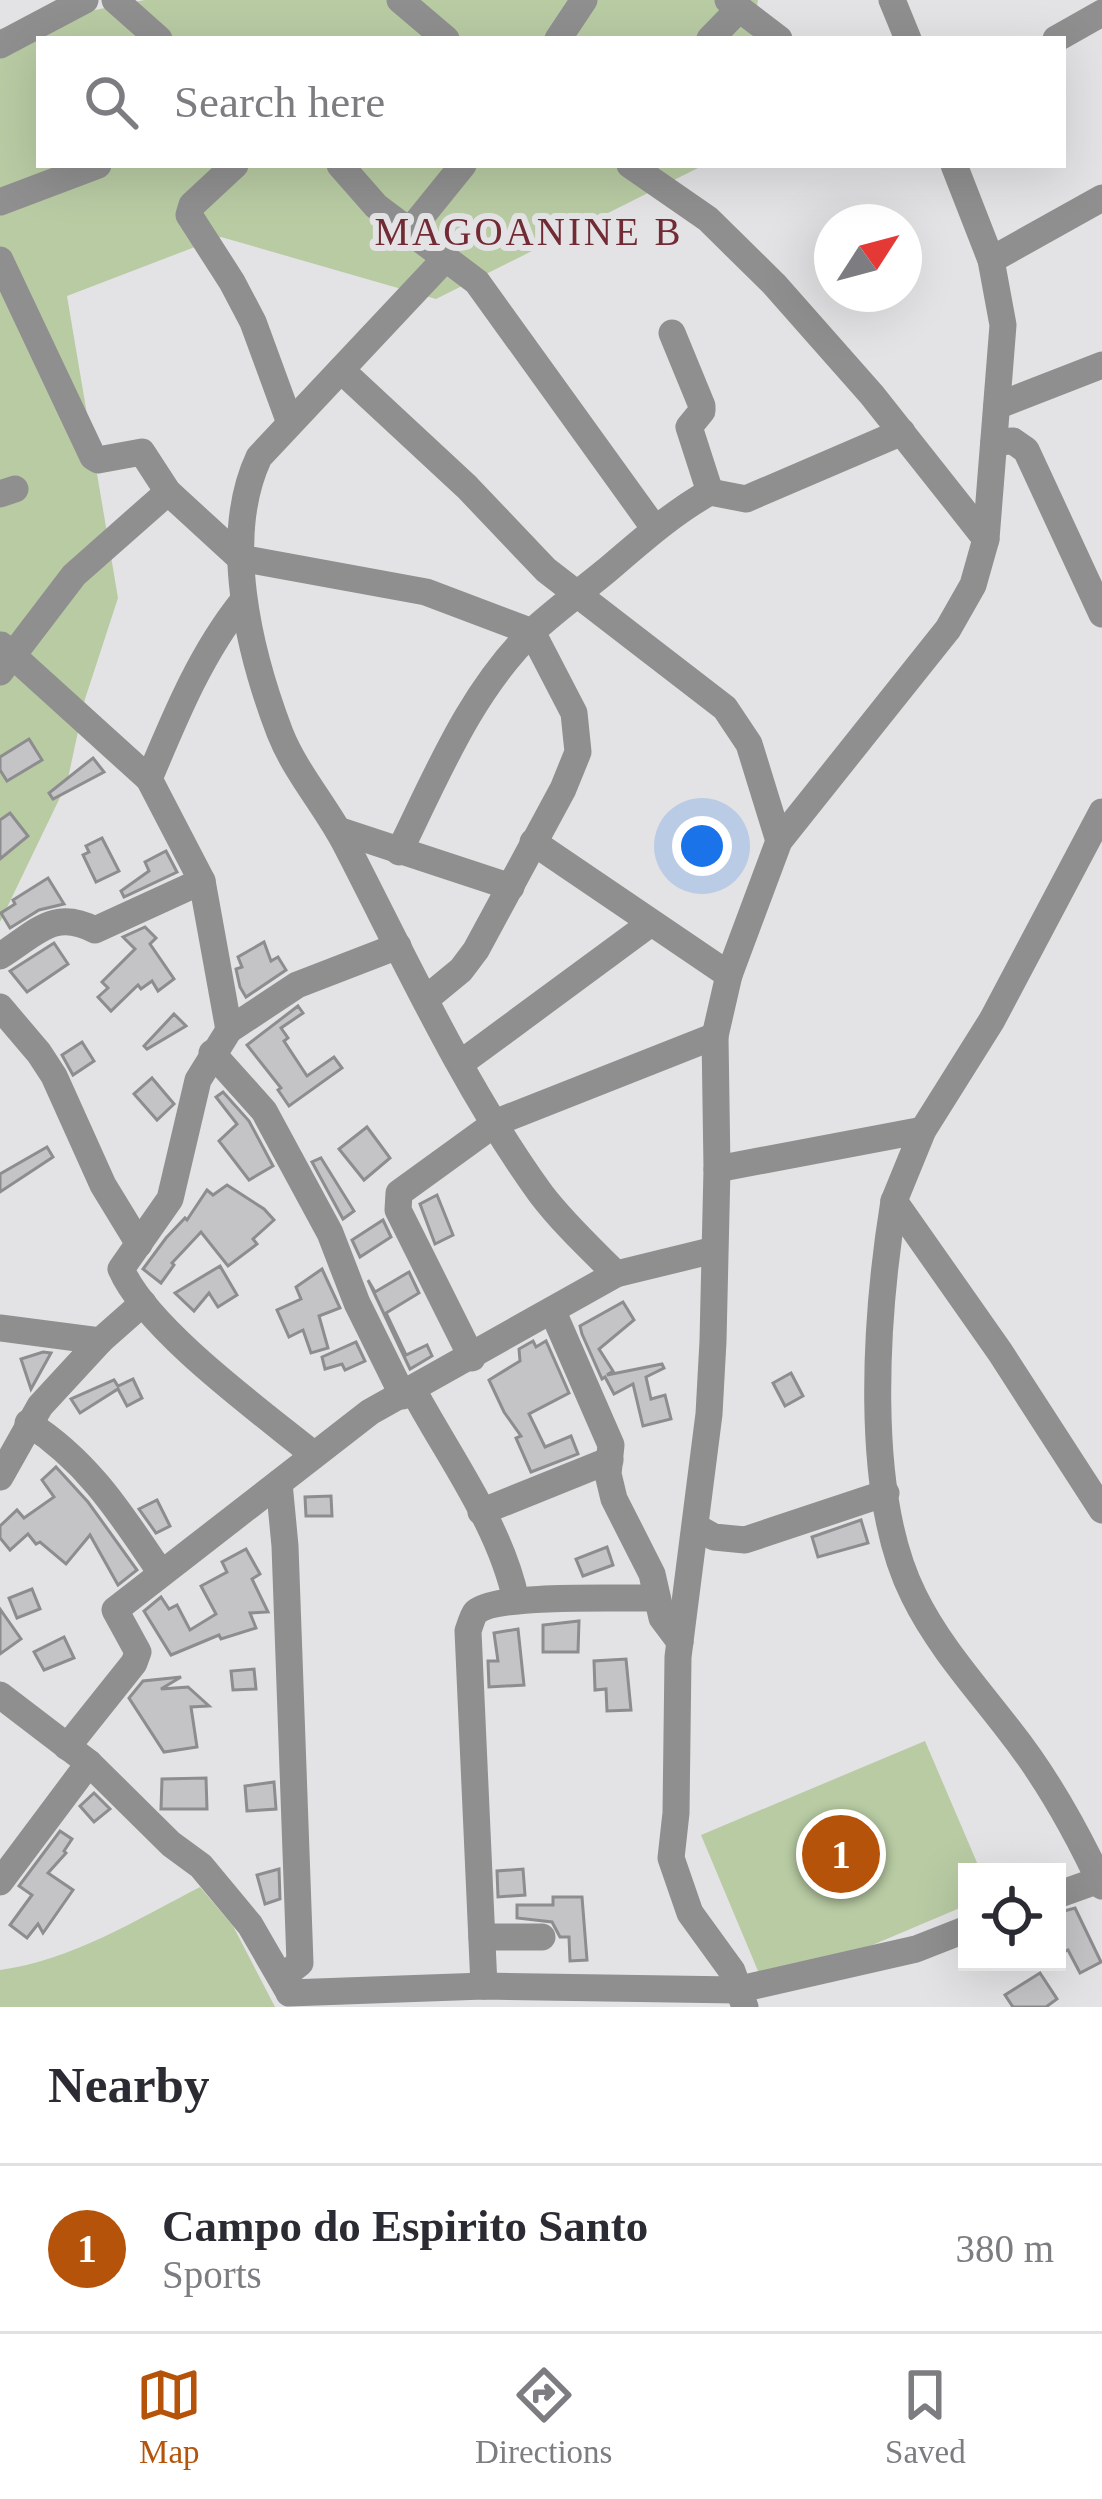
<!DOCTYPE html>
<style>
:root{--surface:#fff;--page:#f7f7f7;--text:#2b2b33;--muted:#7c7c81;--line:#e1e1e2;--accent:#b45309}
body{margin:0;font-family:"Times New Roman",serif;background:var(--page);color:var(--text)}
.controls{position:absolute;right:36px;bottom:36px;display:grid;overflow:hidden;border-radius:0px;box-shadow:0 12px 48px #0002}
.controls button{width:108px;height:108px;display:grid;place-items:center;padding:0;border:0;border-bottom:3px solid var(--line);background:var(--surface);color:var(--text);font:60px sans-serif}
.compass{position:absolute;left:814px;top:204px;width:108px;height:108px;border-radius:50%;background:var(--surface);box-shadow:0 12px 48px #0002;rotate:54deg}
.you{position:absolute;left:702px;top:846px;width:42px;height:42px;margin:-30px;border:9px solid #fff;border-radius:50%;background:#1a73e8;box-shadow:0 0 0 18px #1a73e833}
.badge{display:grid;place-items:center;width:78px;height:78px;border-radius:50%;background:var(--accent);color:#fff;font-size:39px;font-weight:700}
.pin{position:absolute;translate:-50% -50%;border:6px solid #fff;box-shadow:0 3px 12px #0006}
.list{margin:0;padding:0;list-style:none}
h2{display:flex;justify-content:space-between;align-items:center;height:156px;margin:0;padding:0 48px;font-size:51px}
h2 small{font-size:39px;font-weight:400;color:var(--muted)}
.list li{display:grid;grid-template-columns:78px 1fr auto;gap:36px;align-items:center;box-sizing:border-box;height:168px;padding:0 48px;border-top:3px solid var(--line)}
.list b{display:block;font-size:45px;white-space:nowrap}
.list p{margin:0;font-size:39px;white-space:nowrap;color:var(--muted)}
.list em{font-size:39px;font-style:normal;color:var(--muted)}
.icon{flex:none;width:66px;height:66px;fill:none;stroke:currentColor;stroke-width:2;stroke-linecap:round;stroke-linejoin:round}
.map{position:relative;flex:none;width:1102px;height:2007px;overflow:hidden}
.search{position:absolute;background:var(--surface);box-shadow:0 12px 48px #0002;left:36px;right:36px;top:36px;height:132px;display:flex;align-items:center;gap:30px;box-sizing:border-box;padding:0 42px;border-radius:0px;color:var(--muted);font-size:45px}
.sheet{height:324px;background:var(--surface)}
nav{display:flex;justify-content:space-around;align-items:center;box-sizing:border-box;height:168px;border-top:3px solid var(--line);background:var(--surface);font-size:33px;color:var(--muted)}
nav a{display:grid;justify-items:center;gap:6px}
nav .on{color:var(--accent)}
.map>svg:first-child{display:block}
.green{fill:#b8cba3}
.building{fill:#c4c3c5;stroke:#8d8c8e;stroke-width:3}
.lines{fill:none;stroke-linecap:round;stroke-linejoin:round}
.minor{stroke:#908f8f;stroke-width:27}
.labels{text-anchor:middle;stroke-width:12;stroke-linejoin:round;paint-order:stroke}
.neighbourhood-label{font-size:39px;letter-spacing:3px;fill:#722b35;stroke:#e3e3e5}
</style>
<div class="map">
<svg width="1102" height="2007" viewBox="0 0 1102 2007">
<rect width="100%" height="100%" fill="#e3e3e5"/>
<g class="green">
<polygon points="145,0 758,0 751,39 39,39 39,165 704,165 436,299 221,237 67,296 118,598 85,699 67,783 0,922 0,29"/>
<polygon points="925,1741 981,1872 967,1872 967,1905 766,1990 701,1835"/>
<path d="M200 1887 233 1926 275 2007H0V1970C72 1960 136 1920 200 1887Z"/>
</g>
<g class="building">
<polygon points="29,739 42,760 7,781 0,770 0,757"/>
<polygon points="93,758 104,772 53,799 49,793"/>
<polygon points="10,813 28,836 0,859 0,820"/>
<polygon points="102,838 119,871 96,882 83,855 89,852 86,846"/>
<polygon points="166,851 177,872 124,897 121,891 149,871 145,862"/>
<polygon points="48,878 64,904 39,910 10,928 1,913 15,904 13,900"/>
<polygon points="145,927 156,938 150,944 174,979 158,991 152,981 141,989 138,985 111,1011 98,997 108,988 102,982 135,949 123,937"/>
<polygon points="264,942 271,961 278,957 286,970 246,997 240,987 236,969 242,967 238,957"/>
<polygon points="54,943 68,964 27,992 10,971"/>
<polygon points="298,1006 303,1013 281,1028 288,1038 284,1041 307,1076 334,1057 342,1068 289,1106 278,1090 281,1088 247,1045"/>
<polygon points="174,1014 186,1026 147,1049 144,1046"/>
<polygon points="82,1042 94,1061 73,1075 62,1055"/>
<polygon points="152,1078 174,1104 157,1120 134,1094"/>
<polygon points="223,1092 249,1121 273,1166 249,1180 219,1141 237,1124 216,1097"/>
<polygon points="367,1127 390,1158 364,1180 339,1149"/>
<polygon points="47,1147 53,1157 0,1192 0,1174"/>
<polygon points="321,1158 354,1211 343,1219 312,1162"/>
<polygon points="227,1185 264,1209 274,1220 253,1239 257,1244 228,1266 201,1232 172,1263 174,1265 161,1283 143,1269 166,1238 185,1218 187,1220 207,1190 213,1195"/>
<polygon points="437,1195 453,1235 435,1244 420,1204"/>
<polygon points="383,1220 391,1237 360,1257 352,1240"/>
<polygon points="220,1266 237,1295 218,1307 209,1293 194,1311 175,1293"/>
<polygon points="322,1269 340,1308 319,1316 328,1348 311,1353 303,1330 289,1337 277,1310 301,1299 296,1287"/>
<polygon points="409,1272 419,1293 386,1313 406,1355 427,1345 432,1356 410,1369 368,1280 375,1292"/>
<polygon points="623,1302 634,1320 599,1349 613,1371 607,1375 662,1364 664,1368 646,1377 651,1399 665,1395 671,1419 643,1426 633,1384 614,1394 605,1377 602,1379 582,1334 580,1326"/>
<polygon points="533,1341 536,1347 546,1341 569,1393 529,1414 545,1447 571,1436 578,1454 531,1472 516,1438 521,1436 504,1412 489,1380 520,1361 519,1349"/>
<polygon points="356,1342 365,1361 345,1370 342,1364 325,1369 322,1357"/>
<polygon points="43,1352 51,1353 31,1389 21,1359"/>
<polygon points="791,1373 803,1396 785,1406 773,1383"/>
<polygon points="133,1379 142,1398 127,1406 118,1389 80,1413 71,1399 114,1380 118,1386"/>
<polygon points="56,1467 88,1502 137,1570 118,1585 90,1535 66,1564 40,1542 36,1544 28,1534 10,1550 0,1538 0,1526 17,1510 24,1518 54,1497 42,1480"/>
<polygon points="331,1496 332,1516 306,1516 305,1497"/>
<polygon points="157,1500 170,1526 156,1533 139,1509"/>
<polygon points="861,1520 868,1543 818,1557 812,1537"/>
<polygon points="607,1547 613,1565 583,1576 576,1559"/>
<polygon points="246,1549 260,1574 252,1579 268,1612 250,1613 256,1628 221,1639 219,1635 171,1655 144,1611 161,1597 169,1609 177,1605 190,1630 216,1614 201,1586 227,1572 222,1562"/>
<polygon points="32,1589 40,1609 17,1618 9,1598"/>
<polygon points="0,1609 21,1639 0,1654"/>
<polygon points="579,1621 578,1652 543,1652 543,1625"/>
<polygon points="518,1629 524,1685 489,1687 488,1661 498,1661 494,1633"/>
<polygon points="64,1637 74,1658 44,1670 34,1652"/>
<polygon points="626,1659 631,1710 607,1711 606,1689 595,1690 594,1661"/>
<polygon points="254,1669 256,1689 233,1690 231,1671"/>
<polygon points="181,1677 161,1689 188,1687 209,1706 191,1707 197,1747 164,1752 129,1698 143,1681"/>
<polygon points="206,1778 207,1809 161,1809 162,1779"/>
<polygon points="274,1782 276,1809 247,1811 245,1786"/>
<polygon points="94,1793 110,1809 94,1822 80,1806"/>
<polygon points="60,1831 72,1839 64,1851 66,1853 48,1873 73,1890 43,1933 38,1924 27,1938 10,1925 32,1895 19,1886"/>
<polygon points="279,1869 280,1899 265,1904 257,1875"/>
<polygon points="523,1869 525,1895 498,1897 497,1871"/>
<polygon points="553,1897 582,1897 587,1960 570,1961 569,1937 560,1937 552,1922 517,1918 517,1905 553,1905"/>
<polygon points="1075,1908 1101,1962 1080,1973 1068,1950 1057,1955 1057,1913"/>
<polygon points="1040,1973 1057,1999 1046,2007 1013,2007 1005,1995"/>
</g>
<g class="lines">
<g class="minor">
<polyline points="115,0 159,39"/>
<polyline points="400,0 446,39"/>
<polyline points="728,0 779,39"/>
<polyline points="892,0 908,39"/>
<polyline points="558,39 584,0"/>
<polyline points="710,39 739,9"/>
<polyline points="1056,39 1102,13"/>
<polyline points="0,45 85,0"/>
<polyline points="235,165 192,205 189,215 232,282 253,322 290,423"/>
<polyline points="340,165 376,206 477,282 655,529"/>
<polyline points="630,165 708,219 774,284 872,395 986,539"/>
<polyline points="0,202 98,165"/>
<polyline points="408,233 463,165"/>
<path d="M445 259 259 457C221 538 249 652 280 733 296 773 325 805 345 843 405 959 464 1088 541 1194 563 1223 591 1249 616 1274"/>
<polyline points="0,260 93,457 98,460 142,452 168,492 240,558 426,592 532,632 574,713 578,752 563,789 476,950 461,970 427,998"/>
<polyline points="991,260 1102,198"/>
<polyline points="672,333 702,406 702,411 689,427 710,492"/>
<polyline points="341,370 467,487 546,570 725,708 749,744 779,841"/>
<polyline points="997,406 1102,365"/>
<polyline points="994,442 1013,441 1026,450 1102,614"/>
<polyline points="0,494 15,489"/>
<polyline points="1,645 149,779"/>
<polyline points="0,672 74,575 168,492"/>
<polyline points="1102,812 992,1020 923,1130 894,1201 1000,1352 1102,1510"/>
<polyline points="338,830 511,887"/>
<polyline points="533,842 729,975"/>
<path d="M399 852C437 775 471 690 534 630 557 609 583 590 606 571 639 543 672 513 710 492L746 499 902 432"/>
<path d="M202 881 149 779C175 717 201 653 243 601"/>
<path d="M0 956C36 934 53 908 95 930L202 881 229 1030"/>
<polyline points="0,1007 39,1053 54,1076 103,1185 139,1244"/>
<polyline points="212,1053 264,1111 330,1233 357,1303 403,1396"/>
<polyline points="461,1063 651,923"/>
<polyline points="717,1169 923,1130"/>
<path d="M894 1201C876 1312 862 1493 914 1596 938 1645 976 1687 1009 1730 1047 1778 1076 1830 1102 1886"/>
<polyline points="553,1312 611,1445 608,1474 614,1499 652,1574 662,1618 680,1642"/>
<polyline points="0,1328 100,1341 143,1303"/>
<polyline points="472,1358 398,1210 399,1193 497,1122 715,1036"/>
<path d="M413 1390C449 1457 500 1525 516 1600"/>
<path d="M28 1423C89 1462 121 1514 161 1573"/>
<path d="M313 1454C260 1411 147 1329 121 1269L170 1199 198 1080 229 1030 297 985 398 946"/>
<polyline points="0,1477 40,1406 100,1341"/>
<polyline points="279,1483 285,1546 300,1963 282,1977"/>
<polyline points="481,1512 610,1460"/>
<polyline points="696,1527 714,1537 745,1540 886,1493"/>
<polyline points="0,1695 89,1763 171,1844 201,1866 250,1925 287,1989"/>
<polyline points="67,1747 134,1663 138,1652 115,1610 370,1412 616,1274 714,1250"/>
<polyline points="0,1882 89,1763"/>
<polyline points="1057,1895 1102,1879"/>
<polyline points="482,1937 542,1937"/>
<path d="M484 1986 468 1631C469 1628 473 1615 475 1613 494 1593 626 1599 657 1598"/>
<polyline points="289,1993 484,1986 736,1990 916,1949 967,1929"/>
<polyline points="745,2007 732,1971 690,1913 671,1858 676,1813 678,1657 709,1414 713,1341 717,1169 715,1036 729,975 779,841 948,629 973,585 986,539 1003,325 991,260 954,165"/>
</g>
</g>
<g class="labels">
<g class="neighbourhood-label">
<text x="529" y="245">MAGOANINE B</text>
</g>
</g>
</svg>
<div class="controls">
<button><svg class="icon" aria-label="locate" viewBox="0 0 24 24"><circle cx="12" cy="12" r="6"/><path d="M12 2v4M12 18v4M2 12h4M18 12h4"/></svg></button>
</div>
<svg class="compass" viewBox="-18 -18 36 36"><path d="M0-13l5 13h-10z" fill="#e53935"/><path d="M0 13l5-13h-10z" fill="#7c7c81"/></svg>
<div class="you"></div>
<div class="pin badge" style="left:841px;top:1854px">1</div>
<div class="search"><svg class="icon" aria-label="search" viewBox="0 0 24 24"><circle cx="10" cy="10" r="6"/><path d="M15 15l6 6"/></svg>Search here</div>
</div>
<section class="sheet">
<h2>Nearby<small></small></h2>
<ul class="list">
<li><span class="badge">1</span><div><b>Campo do Espirito Santo</b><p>Sports</p></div><em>380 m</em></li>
</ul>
</section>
<nav>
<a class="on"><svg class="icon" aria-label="map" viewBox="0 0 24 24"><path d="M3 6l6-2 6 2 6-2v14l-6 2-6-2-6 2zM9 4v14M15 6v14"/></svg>Map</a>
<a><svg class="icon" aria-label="directions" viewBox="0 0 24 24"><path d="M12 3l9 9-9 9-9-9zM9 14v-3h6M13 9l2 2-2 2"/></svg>Directions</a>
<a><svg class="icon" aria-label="saved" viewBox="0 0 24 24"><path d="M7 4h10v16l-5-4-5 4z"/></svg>Saved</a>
</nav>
